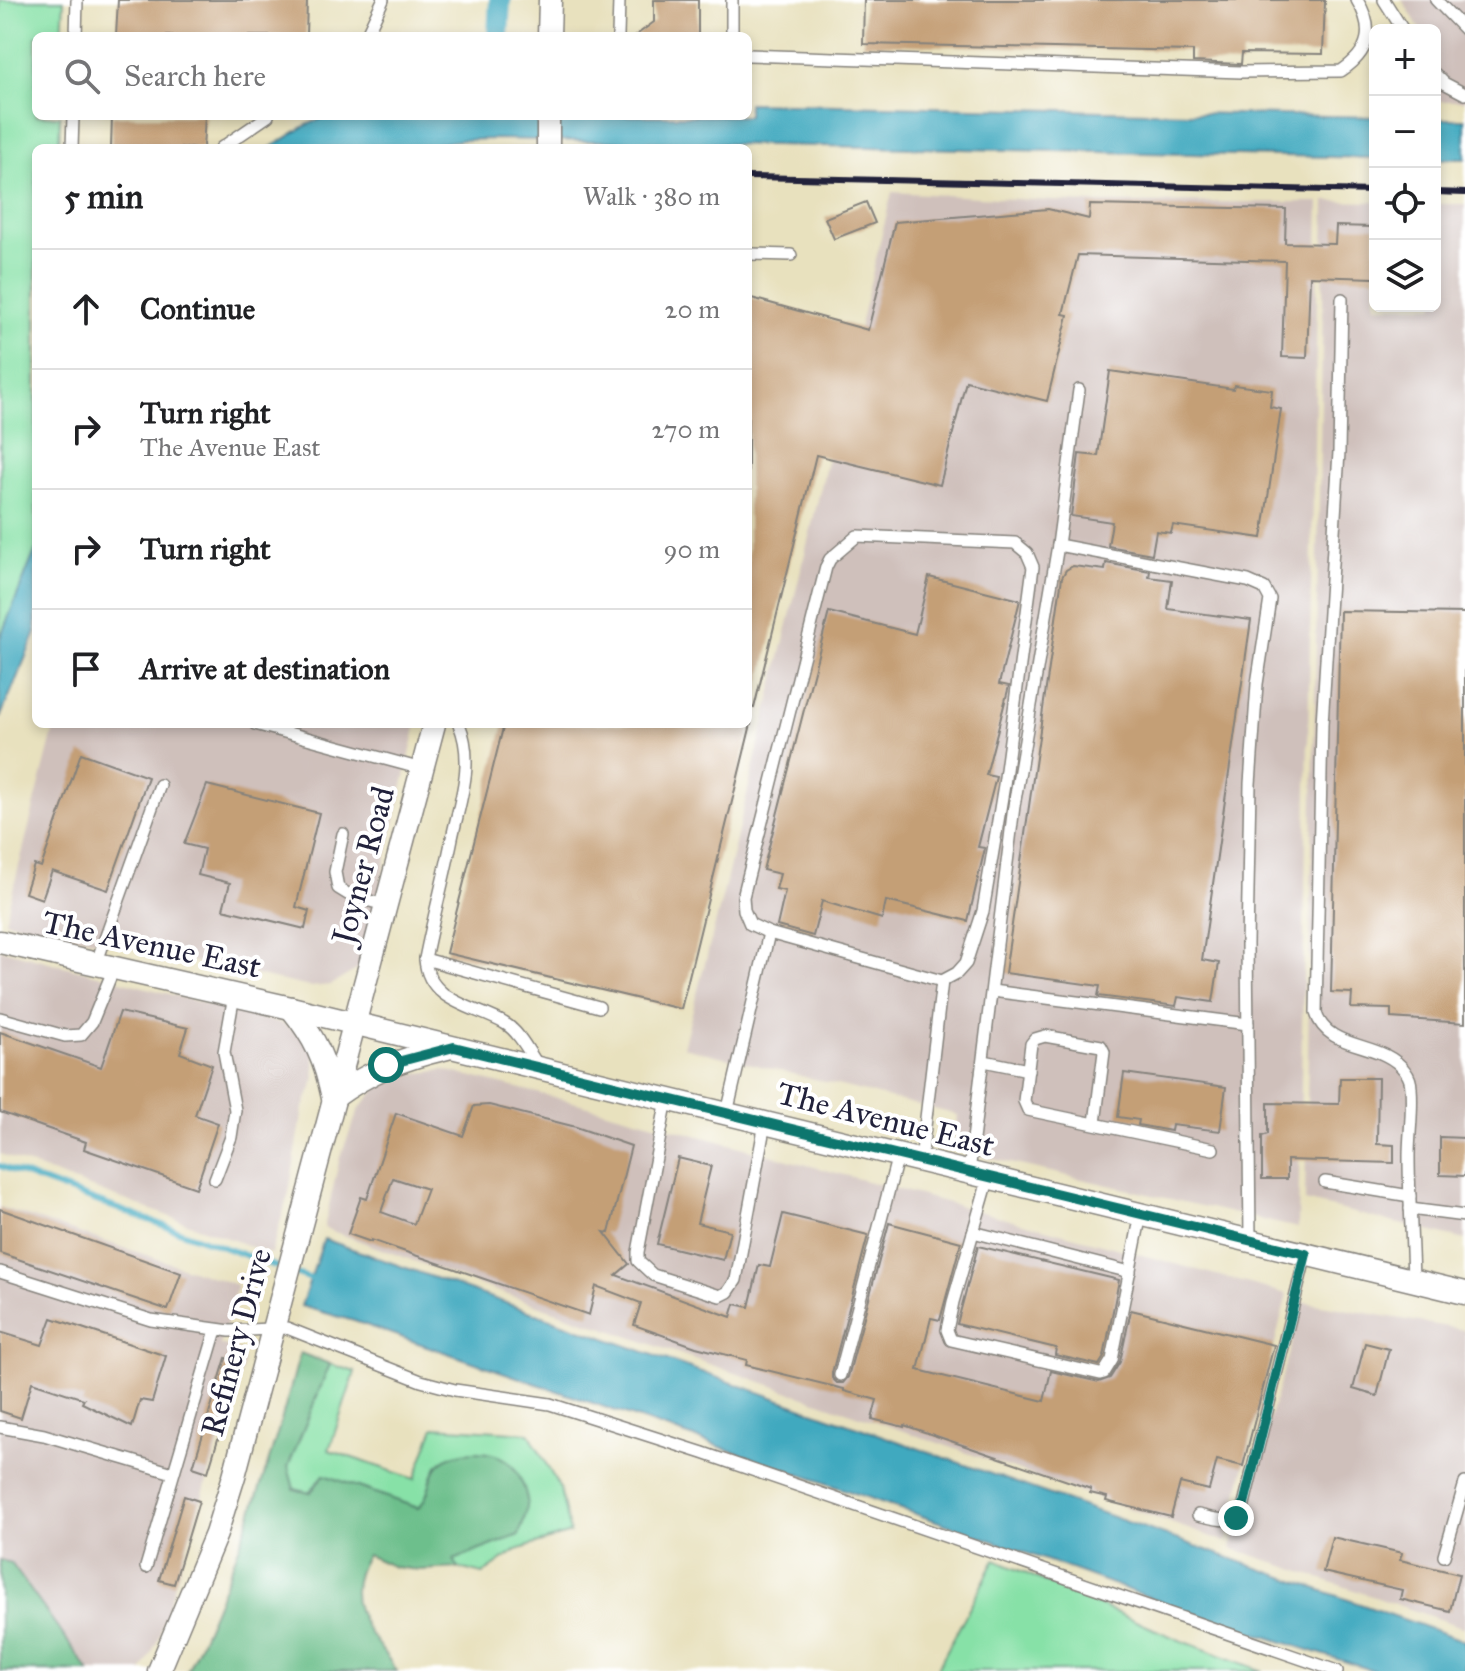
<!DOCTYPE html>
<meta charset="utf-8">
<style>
:root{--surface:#fff;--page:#f2f2f2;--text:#202124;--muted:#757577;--line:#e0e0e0}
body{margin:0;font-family:"IM FELL Great Primer",serif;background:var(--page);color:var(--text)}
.controls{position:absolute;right:24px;top:24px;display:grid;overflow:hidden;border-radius:12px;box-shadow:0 4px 12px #0003}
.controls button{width:72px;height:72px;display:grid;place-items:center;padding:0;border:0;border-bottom:2px solid var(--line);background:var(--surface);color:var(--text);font:40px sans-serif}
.stop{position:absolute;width:24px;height:24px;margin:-18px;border:6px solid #0f766e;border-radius:50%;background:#fff}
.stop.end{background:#0f766e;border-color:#fff;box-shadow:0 2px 8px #0008}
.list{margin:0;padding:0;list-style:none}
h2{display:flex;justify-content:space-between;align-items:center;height:104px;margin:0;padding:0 32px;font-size:34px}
h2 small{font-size:26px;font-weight:400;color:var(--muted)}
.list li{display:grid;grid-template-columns:52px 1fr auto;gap:24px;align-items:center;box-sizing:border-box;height:120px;padding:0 32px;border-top:2px solid var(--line)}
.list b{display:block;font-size:30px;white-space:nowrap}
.list p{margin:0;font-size:26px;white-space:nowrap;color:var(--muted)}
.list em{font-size:26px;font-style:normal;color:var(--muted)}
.icon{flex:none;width:44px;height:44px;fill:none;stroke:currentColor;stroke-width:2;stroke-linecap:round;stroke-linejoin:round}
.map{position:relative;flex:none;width:1465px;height:1671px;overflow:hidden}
.search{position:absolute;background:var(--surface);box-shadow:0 4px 12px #0003;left:32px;top:32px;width:720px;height:88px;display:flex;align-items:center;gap:20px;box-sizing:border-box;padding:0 28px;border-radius:12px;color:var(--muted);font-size:30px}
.panel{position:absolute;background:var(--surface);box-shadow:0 4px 12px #0003;left:32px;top:144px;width:720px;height:584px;border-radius:12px}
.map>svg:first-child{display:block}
.industrial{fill:#cfc0bb}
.green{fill:#87e1a7;stroke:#548271;stroke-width:2}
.forest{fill:#6dbf8c;stroke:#487064;stroke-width:2}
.water{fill:#3fa9bf;stroke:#30667d;stroke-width:2}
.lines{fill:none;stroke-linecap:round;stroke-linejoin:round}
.stream{stroke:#3fa9bf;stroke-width:6}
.canal{stroke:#3fa9bf;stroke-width:22}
.building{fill:#c49f76;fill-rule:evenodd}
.lane-casing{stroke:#85827c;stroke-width:14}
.street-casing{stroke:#85827c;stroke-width:25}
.lane{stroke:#fff;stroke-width:11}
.street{stroke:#fff;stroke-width:22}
.rail{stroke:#22223b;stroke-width:6}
.route{stroke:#0f766e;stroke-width:10}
.labels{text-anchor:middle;stroke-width:8;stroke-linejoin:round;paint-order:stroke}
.street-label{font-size:32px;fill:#22223b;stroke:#fff}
</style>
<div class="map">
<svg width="1465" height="1671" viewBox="0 0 1465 1671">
<rect width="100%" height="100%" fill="#fff"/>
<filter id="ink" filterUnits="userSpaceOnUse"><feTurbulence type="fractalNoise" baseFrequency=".0125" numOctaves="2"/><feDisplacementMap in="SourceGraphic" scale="16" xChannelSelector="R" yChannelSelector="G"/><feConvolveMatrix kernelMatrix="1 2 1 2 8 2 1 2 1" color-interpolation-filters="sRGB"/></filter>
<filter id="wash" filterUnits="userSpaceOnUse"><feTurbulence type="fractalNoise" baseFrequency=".006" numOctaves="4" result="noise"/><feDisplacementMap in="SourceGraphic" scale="32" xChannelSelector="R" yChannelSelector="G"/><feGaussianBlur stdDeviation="1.8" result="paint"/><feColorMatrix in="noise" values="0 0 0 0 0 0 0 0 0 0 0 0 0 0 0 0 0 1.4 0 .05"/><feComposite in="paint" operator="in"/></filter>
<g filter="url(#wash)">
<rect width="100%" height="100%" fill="#e8e1be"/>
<g class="industrial">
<polygon points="1402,0 1465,0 1465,101 1435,101 1435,30 1421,30"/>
<polygon points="892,192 1086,203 1319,202 1298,1228 953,1150 958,1115 683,1047 721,902"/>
<polygon points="1325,201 1375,202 1375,306 1435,306 1435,204 1465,204 1465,1240 1305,1201"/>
<polygon points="55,724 417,724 365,952 358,969 331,985 310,987 5,921"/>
<polygon points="0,949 283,1024 306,1038 314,1051 315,1080 303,1110 289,1192 271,1254 0,1154"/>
<polygon points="444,1070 562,1099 1287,1294 1226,1542 485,1287 324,1228 340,1157 359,1109 377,1088 411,1074"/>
<polygon points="0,1207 237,1285 220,1345 242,1351 244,1363 157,1642 142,1671 89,1671 11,1563 0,1560"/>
<polygon points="1304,1302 1465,1330 1465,1628 1231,1548"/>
</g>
<g class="green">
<polygon points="0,0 64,0 62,36 36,36 36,116 60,116 59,148 36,148 36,549 0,638"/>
<polygon points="330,1364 355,1372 329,1450 415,1479 434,1427 529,1433 560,1489 570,1533 517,1550 483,1574 459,1568 453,1560 519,1535 437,1466 424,1503 418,1508 324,1475 309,1493 294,1489 287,1467"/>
<polygon points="995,1560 1177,1639 1263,1671 936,1671"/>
</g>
<g class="forest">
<path d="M300 1353 330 1364 288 1467 294 1489 310 1493 324 1475 418 1508C431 1497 428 1476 439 1464 448 1456 462 1452 473 1452 506 1451 520 1468 527 1499 529 1510 522 1525 519 1535L454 1560 459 1568 418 1570 394 1567 367 1555C336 1602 371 1633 397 1671H187C236 1568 271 1463 300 1353Z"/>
<polygon points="0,1560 11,1563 89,1671 0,1671"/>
</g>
<g class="water">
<polygon points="748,103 1375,117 1375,158 496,139 461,140 414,148 270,148 305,126 327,116 748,116"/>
<rect x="1435" y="119" width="30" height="40"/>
<polygon points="36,549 36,633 0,718 0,638"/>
<polygon points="324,1239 1465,1641 1465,1671 1375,1671 1198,1615 974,1534 354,1321 301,1306"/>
</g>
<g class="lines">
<g class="stream">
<polyline points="0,1166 283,1269"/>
<polyline points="294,1273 317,1281"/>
</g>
<polyline class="canal" points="498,36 500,0"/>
</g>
<g id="blocks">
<g class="building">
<polygon points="118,0 307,0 306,36 116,36"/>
<polygon points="654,0 698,0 698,36 635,36 654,22"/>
<polygon points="864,0 1325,0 1323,54 1242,53 1241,64 1193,62 1193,51 863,44"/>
<polygon points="112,116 205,116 203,148 111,148"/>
<polygon points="866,202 875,223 834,239 825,218"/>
<polygon points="1090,205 1286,209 1285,243 1335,244 1336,226 1375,227 1375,278 1310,276 1307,358 1282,357 1285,261 1078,255 1063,314 1068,315 1047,401 966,381 940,485 816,455 754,708 748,707 748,297 868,330 895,222 1048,209 1089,219"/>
<polygon points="1110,371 1233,389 1234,385 1272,390 1270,407 1281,409 1262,538 1173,525 1171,533 1156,531 1152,554 1108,546 1112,522 1071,516 1079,454 1098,456"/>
<polygon points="1106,563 1150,571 1149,577 1172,580 1168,609 1251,620 1202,960 1219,963 1213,1002 1178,997 1176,1006 1098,996 1100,986 1005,973 1062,577 1066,570 1073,566 1105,570"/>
<polygon points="929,577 1020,600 999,684 1009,686 986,775 996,777 978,847 985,848 968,921 886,901 882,919 822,901 813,936 777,926 785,891 776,889 780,874 763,870 829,612 915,634"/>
<polygon points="1340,611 1465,613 1465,1023 1391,1018 1391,1009 1351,1008 1352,993 1331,992"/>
<polygon points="504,724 751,724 681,1009 446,953"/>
<polygon points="81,753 148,777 108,890 52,871 42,899 25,893 34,865 41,867"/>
<polygon points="207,785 319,813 296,907 309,911 305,929 223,909 230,883 198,875 204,849 184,844"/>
<polygon points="120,1012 188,1028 180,1053 212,1065 195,1115 218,1123 196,1188 84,1149 86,1142 0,1112 0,1032 101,1067"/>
<polygon points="1124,1073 1226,1087 1220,1131 1172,1125 1171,1131 1138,1125 1139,1120 1118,1117"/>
<polygon points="1340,1078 1378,1078 1377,1144 1394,1145 1394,1163 1287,1160 1287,1179 1262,1179 1262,1136 1268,1134 1268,1103 1339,1104"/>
<path d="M489 1105 576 1127 631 1146 609 1233 604 1232 629 1264 616 1275 731 1317 735 1304 749 1307 759 1265 770 1267 783 1214 868 1235 832 1373V1378L837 1383H843L848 1377 889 1223 961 1242 940 1320 931 1318 918 1370 1044 1401 1051 1371 1099 1382 1110 1378 1120 1362 1131 1310 1274 1345 1243 1466 1217 1460 1209 1490 1180 1483 1171 1517 1106 1501 1107 1497 1090 1493 1091 1489 904 1425V1427L872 1419 877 1400 844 1391V1389L746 1365 747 1360 696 1347 634 1325 641 1303 596 1286 589 1315 371 1240V1242L348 1234 361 1197 367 1199 396 1113 463 1136 474 1106ZM393 1178 427 1189 414 1224 381 1212Z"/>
<polygon points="1440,1137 1465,1138 1465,1176 1440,1175"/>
<polygon points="678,1158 711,1166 697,1223 730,1231 723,1260 657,1244"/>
<polygon points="0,1209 181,1273 168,1310 0,1253"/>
<polygon points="978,1246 1119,1280 1104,1357 1099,1365 1055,1355 1056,1348 957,1324"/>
<polygon points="52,1318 166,1356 152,1402 140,1400 132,1427 82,1403 84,1399 32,1382 21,1418 0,1411 0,1332 42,1345"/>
<polygon points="1365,1343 1389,1349 1377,1396 1353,1389"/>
<polygon points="226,1358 241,1363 208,1472 193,1467"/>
<polygon points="184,1496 199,1501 174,1584 159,1580"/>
<polygon points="1332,1537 1402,1553 1400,1560 1459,1574 1450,1611 1400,1599 1402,1590 1323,1572"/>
</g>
</g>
</g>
<g filter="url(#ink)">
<use href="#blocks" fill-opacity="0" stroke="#85827c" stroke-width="2"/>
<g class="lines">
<g class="lane-casing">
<g id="lane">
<polyline points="1384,0 1403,30"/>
<polyline points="1436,0 1465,30"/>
<polyline points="76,36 77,0"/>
<polyline points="366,36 383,0"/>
<polyline points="618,36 619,0"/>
<polyline points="732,36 732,0"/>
<path d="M748 55 1241 72 1341 71C1370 52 1375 29 1357 0"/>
<polyline points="1435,74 1444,83 1465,94"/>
<polyline points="72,148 73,116"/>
<polyline points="221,148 268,116"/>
<polyline points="748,254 791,255"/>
<path d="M1342 299 1339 452 1322 724 1316 1013C1328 1052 1383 1040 1405 1071 1409 1076 1411 1082 1411 1088 1413 1111 1409 1134 1409 1156 1409 1197 1412 1239 1413 1280"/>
<polygon points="857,536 1015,543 1027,553 1033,567 1004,785 983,911 966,963 957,973 942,981 769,933 750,924 744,910 743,897 826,567 830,559"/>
<polyline points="1058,545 1248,581 1264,588 1270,599 1257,684 1250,784 1247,944 1250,1240"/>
<polyline points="255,724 422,769"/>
<path d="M459 724C475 762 460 800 452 838 444 879 433 918 425 959 428 1002 474 1006 504 1023 519 1031 530 1054 539 1067"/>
<polyline points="343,834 335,872 338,888 351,896 385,905"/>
<polyline points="425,959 599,1007"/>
<polyline points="96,964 160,785"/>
<polyline points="992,991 1248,1024"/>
<polyline points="0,1018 65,1036 81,1035 92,1022 114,968"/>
<polyline points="984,1061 1028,1070"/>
<polyline points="667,1099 638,1252 638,1261 653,1275 720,1296 728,1292 736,1280 765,1123"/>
<polyline points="727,1113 769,933"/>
<polyline points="1095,1123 1104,1052 1101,1046 1045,1036 1035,1039 1031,1044 1024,1101 1028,1110 1213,1149"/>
<polyline points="921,1161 942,981"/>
<polyline points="969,1172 1014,806 1058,545 1079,390"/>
<polyline points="989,1177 953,1302 947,1330 951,1340 1100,1374 1104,1373 1112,1360 1141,1214"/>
<polyline points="215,1179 231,1137 235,1110 224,1052 234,995"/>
<polyline points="1325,1182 1410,1196"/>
<polyline points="1410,1209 1465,1216"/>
<polyline points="973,1232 1130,1272"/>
<polyline points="0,1272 151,1320 230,1331 287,1328 421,1381 455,1390 550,1404 703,1453 1337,1671"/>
<polyline points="840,1375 898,1155"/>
<polyline points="0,1427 44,1435 173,1473"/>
<path d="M1198 1515C1217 1519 1232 1526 1243 1508L1306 1254"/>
<polyline points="1444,1556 1465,1483"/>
<polyline points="146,1567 216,1330"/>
</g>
</g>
<g class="street-casing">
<g id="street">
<polyline points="549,36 550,0"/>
<polyline points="548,116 548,148"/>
<polyline points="0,942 291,1008 1465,1293"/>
<path d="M291 1008C315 1038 325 1059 333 1098 372 1070 401 1059 447 1048"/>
<polyline points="159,1671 216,1534 234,1476 434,724"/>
</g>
</g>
<use href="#lane" class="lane"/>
<use href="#street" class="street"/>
<g class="rail">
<polyline points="748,177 1375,191"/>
<polyline points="1435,192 1465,193"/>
</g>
</g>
</g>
<g class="lines" filter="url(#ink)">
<polyline class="route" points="386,1065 454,1047 1306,1254 1243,1508 1236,1518"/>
</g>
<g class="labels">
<g class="street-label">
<text transform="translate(363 865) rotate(-75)" y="11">Joyner Road</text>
<text transform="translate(152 944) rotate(12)" y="11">The Avenue East</text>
<text transform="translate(886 1119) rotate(14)" y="11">The Avenue East</text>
<text transform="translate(236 1342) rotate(-75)" y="11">Refinery Drive</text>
</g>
</g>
</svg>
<div class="controls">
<button>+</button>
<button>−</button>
<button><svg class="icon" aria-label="locate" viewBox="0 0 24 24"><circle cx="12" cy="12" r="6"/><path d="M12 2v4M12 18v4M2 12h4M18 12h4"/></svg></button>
<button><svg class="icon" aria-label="layers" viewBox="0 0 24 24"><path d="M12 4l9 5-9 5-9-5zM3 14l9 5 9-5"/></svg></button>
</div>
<div class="stop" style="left:386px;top:1065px"></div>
<div class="stop end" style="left:1236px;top:1518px"></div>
<div class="search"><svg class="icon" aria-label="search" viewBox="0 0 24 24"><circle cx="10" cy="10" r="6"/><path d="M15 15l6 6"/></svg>Search here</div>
<section class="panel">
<h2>5 min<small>Walk · 380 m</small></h2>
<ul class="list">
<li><svg class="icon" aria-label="ahead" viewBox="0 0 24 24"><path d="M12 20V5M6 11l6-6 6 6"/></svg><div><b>Continue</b></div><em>20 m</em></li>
<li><svg class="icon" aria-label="right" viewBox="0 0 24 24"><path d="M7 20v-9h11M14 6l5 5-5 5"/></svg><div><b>Turn right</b><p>The Avenue East</p></div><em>270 m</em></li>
<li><svg class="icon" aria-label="right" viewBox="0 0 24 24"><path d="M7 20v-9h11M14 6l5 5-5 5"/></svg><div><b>Turn right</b></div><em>90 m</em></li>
<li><svg class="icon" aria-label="arrive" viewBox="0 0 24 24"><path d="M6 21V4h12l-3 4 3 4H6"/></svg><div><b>Arrive at destination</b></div></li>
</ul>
</section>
</div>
